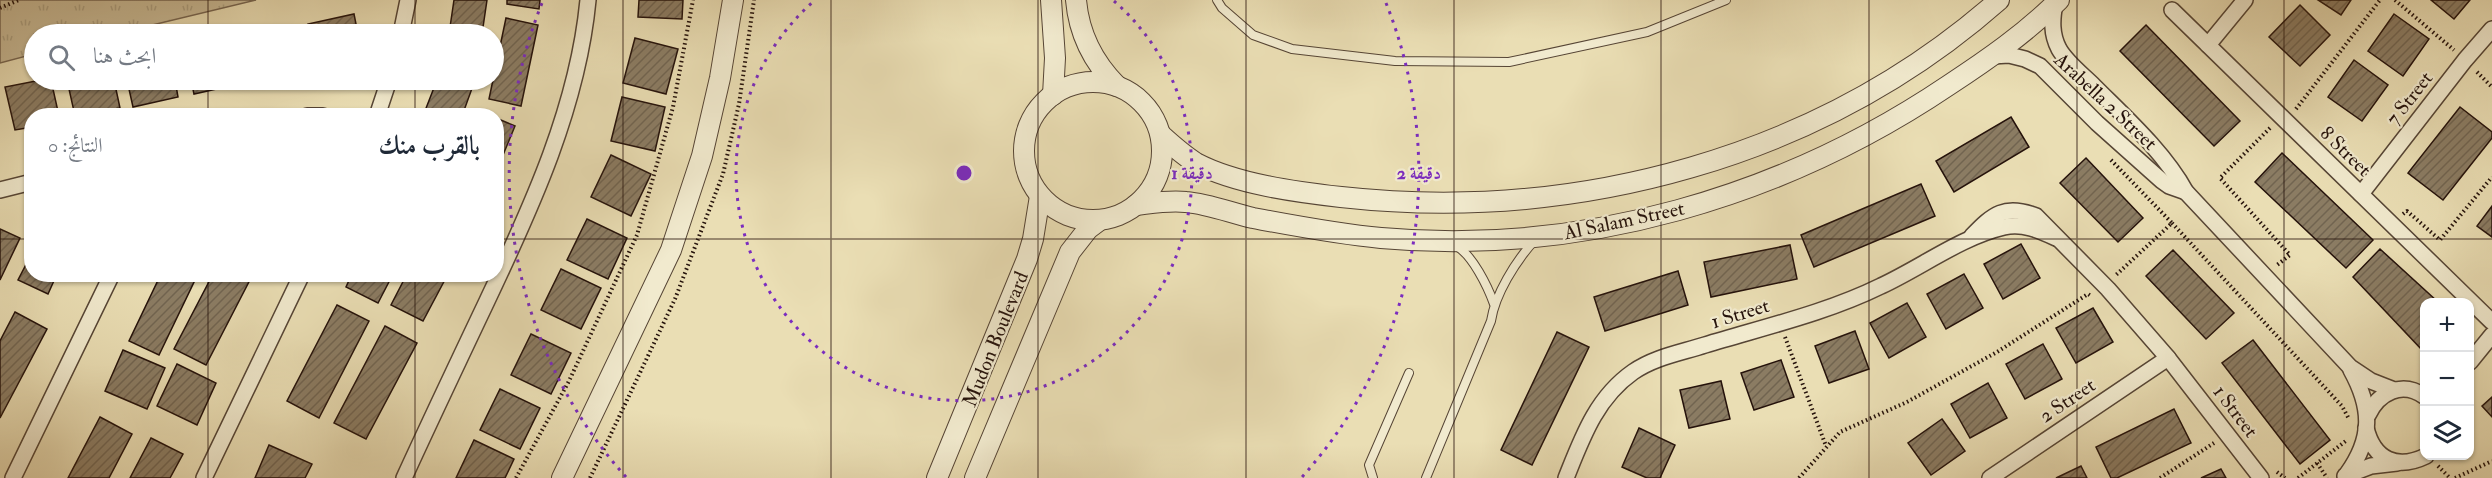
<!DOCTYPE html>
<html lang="ar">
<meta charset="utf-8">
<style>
:root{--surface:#fff;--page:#f2f2f3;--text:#1f2937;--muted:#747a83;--line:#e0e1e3}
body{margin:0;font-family:"IM FELL Double Pica",Amiri,serif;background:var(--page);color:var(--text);direction:rtl}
.controls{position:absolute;right:18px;bottom:18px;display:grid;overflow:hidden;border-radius:12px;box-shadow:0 2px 4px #0004}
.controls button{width:54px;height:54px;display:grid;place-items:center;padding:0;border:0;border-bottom:2px solid var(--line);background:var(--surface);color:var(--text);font:30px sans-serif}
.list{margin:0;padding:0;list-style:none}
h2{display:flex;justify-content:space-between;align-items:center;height:78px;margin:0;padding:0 24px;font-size:26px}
h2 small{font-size:20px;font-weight:400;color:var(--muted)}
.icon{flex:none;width:33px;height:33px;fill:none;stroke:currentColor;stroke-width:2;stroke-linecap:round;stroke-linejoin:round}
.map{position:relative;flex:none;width:2492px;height:478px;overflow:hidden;direction:ltr}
.search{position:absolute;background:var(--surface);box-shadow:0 2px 4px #0004;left:24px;top:24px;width:480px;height:66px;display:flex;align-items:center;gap:15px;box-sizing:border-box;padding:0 21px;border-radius:33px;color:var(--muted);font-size:22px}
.panel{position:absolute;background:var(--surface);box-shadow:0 2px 4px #0004;left:24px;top:108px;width:480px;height:174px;border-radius:24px;direction:rtl}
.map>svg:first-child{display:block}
.park{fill:url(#park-tufts);stroke:#776651;stroke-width:1.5}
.building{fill:url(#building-hatch);stroke:#25120b;stroke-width:1.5}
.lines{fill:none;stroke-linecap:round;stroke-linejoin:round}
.service-casing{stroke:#564535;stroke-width:10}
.minor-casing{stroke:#564535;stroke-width:18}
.tertiary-casing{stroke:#564535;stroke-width:22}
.path{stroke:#25120b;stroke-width:4;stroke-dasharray:1.5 3;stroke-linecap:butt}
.service{stroke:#f1eace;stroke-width:8}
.minor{stroke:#f1eace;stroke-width:15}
.tertiary{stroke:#f1eace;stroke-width:20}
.grid{fill:none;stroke:#25120b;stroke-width:1.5;stroke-opacity:0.55}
.ring{fill:none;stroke:#7b2cbf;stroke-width:3;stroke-dasharray:3 6}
.labels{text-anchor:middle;stroke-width:4.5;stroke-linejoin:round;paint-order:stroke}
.street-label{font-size:20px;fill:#25120b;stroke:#f1eace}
.centre{fill:#7b2cbf;stroke:#f1eace;stroke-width:3}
.ring-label{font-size:18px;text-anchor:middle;font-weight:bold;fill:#7b2cbf;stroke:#f1eace;stroke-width:4.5;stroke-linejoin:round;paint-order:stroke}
</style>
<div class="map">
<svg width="2492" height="478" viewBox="0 0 2492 478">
<defs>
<pattern id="park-tufts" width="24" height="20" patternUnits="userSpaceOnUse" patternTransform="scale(1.5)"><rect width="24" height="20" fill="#c9bb97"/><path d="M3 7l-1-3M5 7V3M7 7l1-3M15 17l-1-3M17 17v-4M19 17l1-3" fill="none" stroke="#aca081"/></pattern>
<pattern id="building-hatch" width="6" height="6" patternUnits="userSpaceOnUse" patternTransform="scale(1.5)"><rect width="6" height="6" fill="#8b7c63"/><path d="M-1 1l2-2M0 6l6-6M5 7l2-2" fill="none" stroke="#716450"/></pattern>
</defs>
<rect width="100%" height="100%" fill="#eadeb4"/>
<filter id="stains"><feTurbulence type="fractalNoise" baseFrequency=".00333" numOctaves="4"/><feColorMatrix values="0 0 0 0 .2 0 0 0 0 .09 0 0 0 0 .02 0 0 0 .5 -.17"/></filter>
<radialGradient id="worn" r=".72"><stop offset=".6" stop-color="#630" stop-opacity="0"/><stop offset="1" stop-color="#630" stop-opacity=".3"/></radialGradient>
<polygon class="park" points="0,0 256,0 115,34 34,34 34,54 0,63"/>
<g class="building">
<polygon points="454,0 487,0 482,34 449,34"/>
<polygon points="507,0 540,0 539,9 507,4"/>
<polygon points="639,0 683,0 682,19 638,17"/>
<polygon points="2318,0 2351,0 2341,15"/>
<polygon points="2431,0 2470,0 2454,19"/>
<polygon points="2300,5 2330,35 2300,66 2269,37"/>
<polygon points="354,14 358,34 311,34 308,24"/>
<polygon points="2394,14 2429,39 2403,76 2368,51"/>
<polygon points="506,18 538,25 521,106 489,99"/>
<polygon points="2146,25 2240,121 2214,146 2120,51"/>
<polygon points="290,28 291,34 260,34"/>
<polygon points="635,38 678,49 666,94 623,83"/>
<polygon points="2354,60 2388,85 2362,121 2328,97"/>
<polygon points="41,80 51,80 59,116 32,116 32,127 15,130 5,87"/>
<polygon points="67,80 114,80 120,108 75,116"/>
<polygon points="127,80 175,80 178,97 133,107"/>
<polygon points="191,80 238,80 239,84 194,94"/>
<polygon points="437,80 475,80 462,116 423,116"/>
<polygon points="622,97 665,107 655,151 611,141"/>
<polygon points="2460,107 2492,132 2492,138 2443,200 2408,173"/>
<polygon points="2011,117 2029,147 1954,192 1936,161"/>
<polygon points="496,118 515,126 496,172"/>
<polygon points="2282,153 2373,240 2346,268 2255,182"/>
<polygon points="611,155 651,174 631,216 591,197"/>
<polygon points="2086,158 2143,218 2118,242 2060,183"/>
<polygon points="1921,184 1935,216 1814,267 1801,235"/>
<polygon points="2492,206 2492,237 2477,226"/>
<polygon points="587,219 627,238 608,279 567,260"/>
<polygon points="0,229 20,238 0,280"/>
<polygon points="2021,244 2040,278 2003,299 1984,264"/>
<polygon points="1790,245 1797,279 1711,297 1704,262"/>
<polygon points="2380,249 2438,302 2424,302 2424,352 2353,277"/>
<polygon points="2173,250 2234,313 2206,339 2146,276"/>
<polygon points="32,253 32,274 57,274 48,294 18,280"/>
<polygon points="561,269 601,288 581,329 541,310"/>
<polygon points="1678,271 1688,305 1605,331 1594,297"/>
<polygon points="161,274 182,274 195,280 159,355 129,341"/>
<polygon points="213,274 253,274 206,365 174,349"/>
<polygon points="352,274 393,274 378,303 346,287"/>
<polygon points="407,274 448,274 423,321 391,305"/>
<polygon points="1964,274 1983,308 1946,329 1927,294"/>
<polygon points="1907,303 1926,337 1889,358 1870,323"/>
<polygon points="337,305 369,321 319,418 287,401"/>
<polygon points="2093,308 2113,342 2076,363 2056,328"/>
<polygon points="15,312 47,329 0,418 0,341"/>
<polygon points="385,326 417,343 366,439 334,423"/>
<polygon points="1855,331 1869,369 1829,383 1815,346"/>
<polygon points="1557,332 1589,347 1532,465 1501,450"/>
<polygon points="531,334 571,353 551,394 511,375"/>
<polygon points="2253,340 2330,440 2300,464 2222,363"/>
<polygon points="2043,344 2062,379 2025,399 2006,364"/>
<polygon points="123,350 165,368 147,409 105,391"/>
<polygon points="1781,360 1794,397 1754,410 1741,373"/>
<polygon points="177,364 216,383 197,425 157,406"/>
<polygon points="1721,381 1730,419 1689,428 1680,390"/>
<polygon points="1988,383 2007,418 1970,438 1951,404"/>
<polygon points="500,389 540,408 520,449 480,430"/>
<polygon points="2492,397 2492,417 2482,406"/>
<polygon points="2174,409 2191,443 2117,478 2111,478 2096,447"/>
<polygon points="100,417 132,434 109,478 68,478"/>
<polygon points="1942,419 1965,451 1931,475 1908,443"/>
<polygon points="1639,428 1675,445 1660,478 1647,478 1622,467"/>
<polygon points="151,438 183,454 170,478 130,478"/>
<polygon points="474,440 514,459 505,478 456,478"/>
<polygon points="269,445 312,464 305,478 255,478"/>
<polygon points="2081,466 2087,478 2056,478"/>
<polygon points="2221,469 2226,478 2201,478"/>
</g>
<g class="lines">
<g class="service-casing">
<g id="service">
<polyline points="1217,0 1222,8 1253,35 1292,49 1395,61 1509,62 1647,32 1726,0"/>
<path d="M1456 246C1472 254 1488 287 1494 304"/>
<polyline points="1373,478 1369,465 1409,373"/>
<path d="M1426 478 1491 321C1495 294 1516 261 1534 241"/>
</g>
</g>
<g class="minor-casing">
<g id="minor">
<path d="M2055 3C2052 19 2051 34 2059 49 2067 63 2083 75 2094 86 2126 118 2164 152 2186 192L2350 367 2371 381 2394 390"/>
<polyline points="2172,10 2492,322"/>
<polyline points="401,34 408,0"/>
<polyline points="2208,45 2245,0"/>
<polyline points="1992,56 2009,55 2025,59 2040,66 2097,123 2162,181 2169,186 2186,192"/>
<polyline points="307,116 323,116"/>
<polyline points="377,116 389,80"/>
<polyline points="0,190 32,182"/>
<polyline points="2361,194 2465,60 2492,29"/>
<path d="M1972 236C1993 214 2005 204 2036 216L2108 289 2168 358 2261 478"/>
<polyline points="2470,362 2492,335"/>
<path d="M2368 415C2379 392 2402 381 2424 396"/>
<path d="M2366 428C2374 460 2397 470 2426 456"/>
<path d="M2347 474C2373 438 2372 408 2351 370"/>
<polyline points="2345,476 2371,466 2397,463"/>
<polyline points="13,478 112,274"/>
<polyline points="204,478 302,274"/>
<path d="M404 478C431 419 459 360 487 301 532 206 578 106 588 0"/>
<path d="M1566 478C1582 438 1596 398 1633 372 1655 357 1680 353 1705 345 1764 327 1826 313 1881 286 1922 267 1961 237 2004 227 2023 223 2039 230 2056 238"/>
<polyline points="1990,478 2168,358"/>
</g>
</g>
<g class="tertiary-casing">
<g id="tertiary">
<polyline points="1051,0 1055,58 1053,95"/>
<path d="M1076 0C1079 35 1093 62 1117 86"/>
<circle cx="1093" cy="151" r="69"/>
<path d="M1161 135C1172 145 1183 155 1196 163 1236 184 1296 192 1341 197 1576 223 1820 158 1999 0"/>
<path d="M1136 205C1153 203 1169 200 1186 202 1209 204 1231 213 1253 218 1296 226 1337 234 1381 238 1581 256 1783 197 1949 85 1987 60 2026 33 2059 0"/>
<polyline points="562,478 671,250 702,156 720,78 733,0"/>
<polyline points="937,478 1027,259 1033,239 1040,196"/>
<polyline points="975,478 1070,252 1088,229 1100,220"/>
</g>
</g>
<g class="path">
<polyline points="2395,0 2454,50"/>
<polyline points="0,8 19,0"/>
<polyline points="2477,72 2492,87"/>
<polyline points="2296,109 2380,0"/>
<polyline points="2270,128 2220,178 2290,255 2277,265"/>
<polyline points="2111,160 2172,223 2116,275"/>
<polyline points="2403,214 2407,211 2440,240 2492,177"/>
<polyline points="2172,223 2342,406 2349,419"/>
<polyline points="1785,337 1826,446"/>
<polyline points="2317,463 2327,478"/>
<polyline points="2438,466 2450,478"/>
<polyline points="2277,472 2285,478"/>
<polyline points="516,478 569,381 637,235 673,107 693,0"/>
<polyline points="590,478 675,299 723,174 739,104 754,0"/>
<polyline points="1799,478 1840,432 1907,402 1997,352 2088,294 2091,296"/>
<polyline points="2160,478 2214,443"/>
<polyline points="2298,478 2347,440"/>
<polyline points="2455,478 2492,461"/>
</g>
<use href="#service" class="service"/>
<use href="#minor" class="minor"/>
<use href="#tertiary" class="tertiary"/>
</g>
<path class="grid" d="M208 0V34M415 0V34M623 0V478M831 0V478M1038 0V478M1246 0V478M1454 0V478M1661 0V478M1869 0V478M2077 0V478M2284 0V478M208 80V116M415 80V116M0 239H32M496 239H2492M208 274V478M415 274V478"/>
<g class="ring">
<path d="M1114 1A228 228 0 1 1 814 1"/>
<path d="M626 477A455 455 0 0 1 542 3M1386 3A455 455 0 0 1 1302 477"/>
</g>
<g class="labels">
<g class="street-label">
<text transform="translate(2409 98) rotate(-52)" y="7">7 Street</text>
<text transform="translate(2106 101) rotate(43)" y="7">Arabella 2 Street</text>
<text transform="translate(2346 151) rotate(44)" y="7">8 Street</text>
<text transform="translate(1624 220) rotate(-12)" y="7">Al Salam Street</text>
<text transform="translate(1740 313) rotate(-17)" y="7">1 Street</text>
<text transform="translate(995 339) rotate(-68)" y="7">Mudon Boulevard</text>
<text transform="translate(2067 400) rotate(-34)" y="7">2 Street</text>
<text transform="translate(2236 411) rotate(53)" y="7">1 Street</text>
</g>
</g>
<circle cx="964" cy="173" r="9" class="centre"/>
<g class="ring-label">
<text x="1192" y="179">1 دقيقة</text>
<text x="1419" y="179">2 دقيقة</text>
</g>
<rect width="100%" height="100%" filter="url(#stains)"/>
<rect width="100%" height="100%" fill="url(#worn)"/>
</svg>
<div class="controls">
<button>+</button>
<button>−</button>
<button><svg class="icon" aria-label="layers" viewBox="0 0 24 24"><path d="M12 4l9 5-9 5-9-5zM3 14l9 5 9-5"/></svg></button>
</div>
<div class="search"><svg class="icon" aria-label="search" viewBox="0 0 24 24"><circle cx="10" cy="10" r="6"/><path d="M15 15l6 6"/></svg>ابحث هنا</div>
<section class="panel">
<h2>بالقرب منك<small>النتائج: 0</small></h2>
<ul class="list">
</ul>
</section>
</div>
